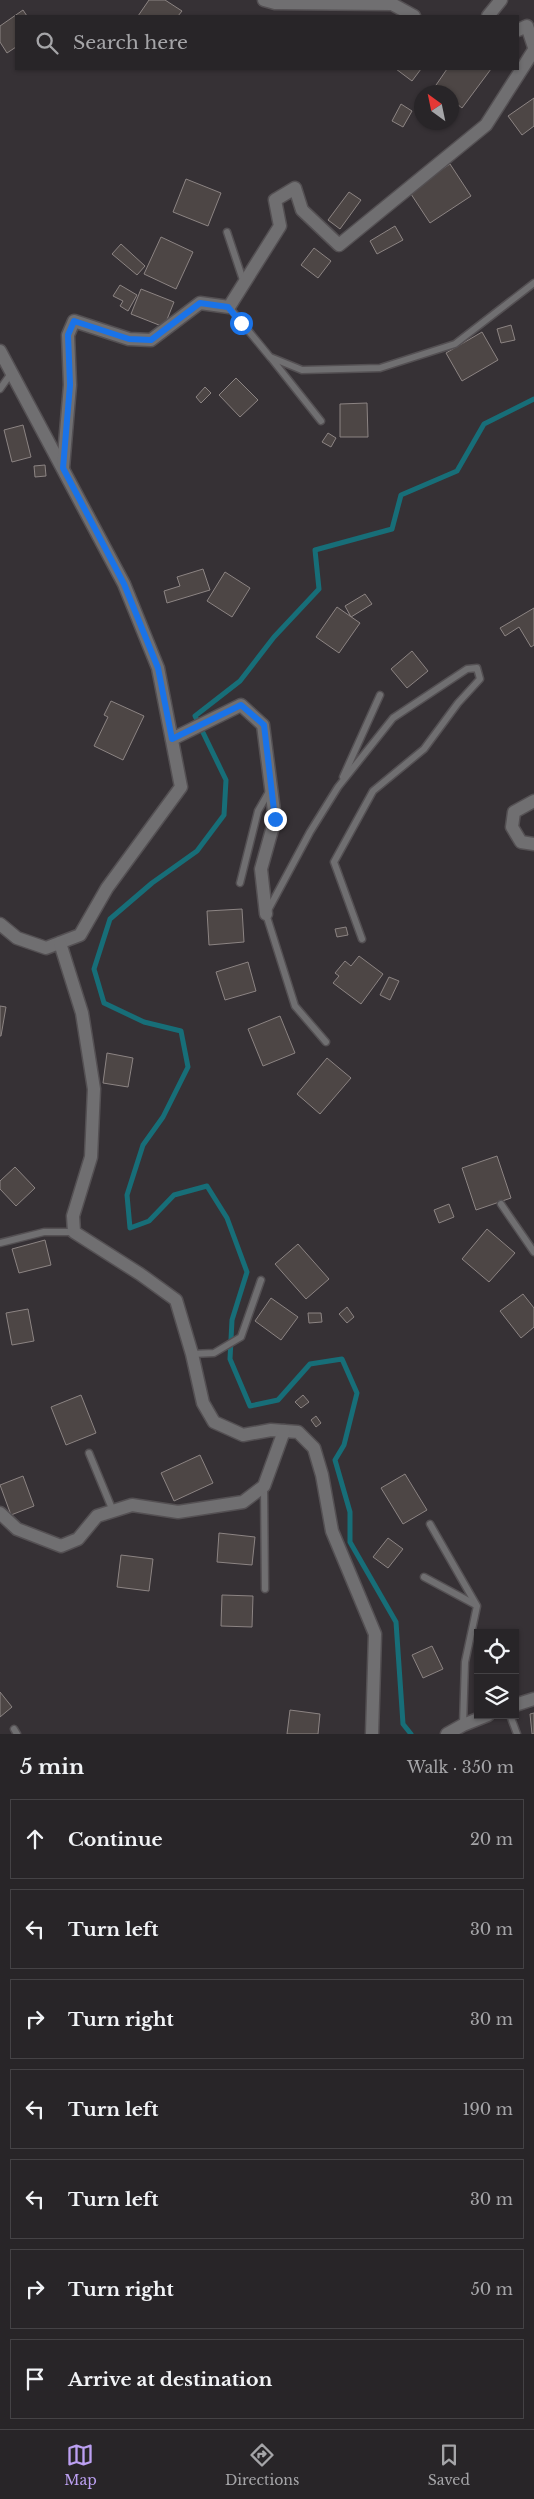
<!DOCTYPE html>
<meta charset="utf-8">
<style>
:root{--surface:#282528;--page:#343134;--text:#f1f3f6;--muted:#a5a5a8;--line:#444245;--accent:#bca0f2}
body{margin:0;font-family:"Libre Baskerville",serif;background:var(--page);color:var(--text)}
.controls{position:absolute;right:15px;bottom:15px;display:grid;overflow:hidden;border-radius:0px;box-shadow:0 1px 4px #0004}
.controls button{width:45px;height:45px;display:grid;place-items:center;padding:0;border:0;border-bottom:1px solid var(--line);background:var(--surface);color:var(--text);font:25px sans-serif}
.compass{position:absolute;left:414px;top:85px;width:45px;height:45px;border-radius:50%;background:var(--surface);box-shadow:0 1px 4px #0004;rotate:327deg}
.stop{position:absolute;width:15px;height:15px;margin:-11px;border:4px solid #1a73e8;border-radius:50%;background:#fff}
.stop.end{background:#1a73e8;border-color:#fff;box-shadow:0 1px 5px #0008}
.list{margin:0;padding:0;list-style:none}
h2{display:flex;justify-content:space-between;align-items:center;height:65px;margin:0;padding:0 20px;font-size:21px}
h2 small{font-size:16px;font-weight:400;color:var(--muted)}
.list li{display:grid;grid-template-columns:32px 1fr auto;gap:15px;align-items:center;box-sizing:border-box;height:80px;margin:0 10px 10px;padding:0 10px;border:1px solid var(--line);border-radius:0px}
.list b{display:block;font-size:19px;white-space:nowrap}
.list em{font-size:16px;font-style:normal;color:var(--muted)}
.icon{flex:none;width:28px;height:28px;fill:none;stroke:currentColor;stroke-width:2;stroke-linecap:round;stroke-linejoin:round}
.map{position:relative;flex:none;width:534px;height:1734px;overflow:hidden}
.search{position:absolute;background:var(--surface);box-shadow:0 1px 4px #0004;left:15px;right:15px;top:15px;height:55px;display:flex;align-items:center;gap:12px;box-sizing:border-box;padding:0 18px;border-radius:0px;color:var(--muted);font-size:19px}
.sheet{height:695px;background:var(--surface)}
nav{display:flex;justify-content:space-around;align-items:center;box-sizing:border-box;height:70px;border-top:1px solid var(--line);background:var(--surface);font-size:14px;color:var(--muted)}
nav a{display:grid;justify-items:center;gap:2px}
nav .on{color:var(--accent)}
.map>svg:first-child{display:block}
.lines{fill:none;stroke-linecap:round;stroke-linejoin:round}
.stream{stroke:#176e78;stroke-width:5}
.building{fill:#4d4645;stroke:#8c8483}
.lane-casing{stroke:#545053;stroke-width:9}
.street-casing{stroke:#545053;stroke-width:15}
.lane{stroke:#706f71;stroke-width:6}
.street{stroke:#706f71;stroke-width:12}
.route{stroke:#1a73e8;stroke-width:6}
</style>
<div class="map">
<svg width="534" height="1734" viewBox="0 0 534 1734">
<rect width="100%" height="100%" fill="#363135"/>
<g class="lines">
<polyline class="stream" points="411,1734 403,1724 396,1622 350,1542 350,1512 335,1460 344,1445 357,1393 342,1359 310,1364 278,1400 250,1406 230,1359 232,1320 247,1272 227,1218 207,1186 174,1195 149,1221 130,1228 127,1195 143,1145 163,1117 188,1067 181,1031 144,1022 104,1003 94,969 110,919 152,883 197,851 224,815 226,780 195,716 240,681 274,637 319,589 315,550 392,529 401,495 457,471 484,424 534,399"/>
</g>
<g class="building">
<polygon points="149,0 165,0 182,11 178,16 138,16"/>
<polygon points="23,10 27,16 16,16 16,47 7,53 0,42 0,26"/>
<polygon points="396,69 421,69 412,81"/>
<polygon points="447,69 491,69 462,108 452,100 452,92 440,92 434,88"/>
<polygon points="534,98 534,126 522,135 508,116"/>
<polygon points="401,104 412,111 403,127 392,121"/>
<polygon points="450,164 471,196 430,223 409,191"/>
<polygon points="186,179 221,193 208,226 173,212"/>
<polygon points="349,192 361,200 340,229 328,220"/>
<polygon points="395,226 403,240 377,254 370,241"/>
<polygon points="161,237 193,252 176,289 144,274"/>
<polygon points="121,244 145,266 137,275 112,254"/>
<polygon points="314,248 331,261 318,278 301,265"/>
<polygon points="120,285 137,295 128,311 120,306 123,301 113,296"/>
<polygon points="141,289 174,302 164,327 131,314"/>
<polygon points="511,325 515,340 501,343 497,329"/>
<polygon points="482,332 498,360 462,381 446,353"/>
<polygon points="236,378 258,400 240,417 219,395"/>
<polygon points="205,387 211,393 201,403 196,397"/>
<polygon points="367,403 368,437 340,437 340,404"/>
<polygon points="23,425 31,457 12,462 4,430"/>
<polygon points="328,433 336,438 331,447 322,442"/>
<polygon points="45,465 46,476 35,477 34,466"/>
<polygon points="203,569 210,590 167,603 164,591 180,586 177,577"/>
<polygon points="225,572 250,588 232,617 207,601"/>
<polygon points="365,594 372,604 351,617 345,606"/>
<polygon points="337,607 360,623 339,653 316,637"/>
<polygon points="534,608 534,645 531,647 519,627 505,636 500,628"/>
<polygon points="412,651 428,671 407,688 391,669"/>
<polygon points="111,701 144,716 123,760 94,746 108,717 104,715"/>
<polygon points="242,909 244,942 209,945 207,911"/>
<polygon points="346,927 348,935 337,937 335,929"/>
<polygon points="359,956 383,974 361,1004 333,983 339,976 335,973 345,961 351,966"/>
<polygon points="248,962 256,991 225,1000 216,972"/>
<polygon points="389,977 399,981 390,1000 380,995"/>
<polygon points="0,1006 6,1007 1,1036 0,1036"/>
<polygon points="280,1016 295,1053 263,1066 248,1029"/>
<polygon points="107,1053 133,1058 128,1087 103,1083"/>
<polygon points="327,1058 351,1078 320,1114 297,1094"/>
<polygon points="497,1156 511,1198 476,1210 462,1168"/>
<polygon points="15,1167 35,1188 16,1206 0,1189 0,1181"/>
<polygon points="449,1204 454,1217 439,1223 434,1210"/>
<polygon points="487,1229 515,1253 489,1282 462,1259"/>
<polygon points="45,1240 51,1265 19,1273 12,1249"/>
<polygon points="298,1244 329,1279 306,1299 275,1264"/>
<polygon points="523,1294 534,1308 534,1327 521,1338 500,1311"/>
<polygon points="271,1298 298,1317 281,1340 255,1321"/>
<polygon points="347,1307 354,1317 347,1323 339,1314"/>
<polygon points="28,1309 34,1341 12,1345 6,1313"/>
<polygon points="308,1313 321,1313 322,1322 309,1323"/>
<polygon points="81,1395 96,1433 66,1445 51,1407"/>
<polygon points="303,1395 309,1402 301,1408 295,1402"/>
<polygon points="316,1416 321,1423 316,1427 311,1420"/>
<polygon points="200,1455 213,1483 174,1501 161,1473"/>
<polygon points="405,1474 427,1510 403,1524 381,1488"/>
<polygon points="23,1476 34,1506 11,1515 0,1485"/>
<polygon points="219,1533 255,1537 252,1565 217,1562"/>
<polygon points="388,1538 403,1549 388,1568 373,1557"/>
<polygon points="121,1555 153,1559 149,1591 117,1587"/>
<polygon points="222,1595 253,1596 252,1627 221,1626"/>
<polygon points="432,1646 443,1669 423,1678 412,1655"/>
<polygon points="0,1692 12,1707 0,1717"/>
<polygon points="290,1710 320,1714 318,1734 287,1734"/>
<polygon points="534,1713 534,1734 532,1734 530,1714"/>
</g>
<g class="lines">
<g class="lane-casing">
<g id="lane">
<polyline points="227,232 244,283"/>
<polyline points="229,307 270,357 302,370 380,368 455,344 534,283"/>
<polyline points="271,358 321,421"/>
<polyline points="0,389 12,372"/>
<polyline points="343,777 380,695"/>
<polyline points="240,883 258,811 270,790"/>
<polyline points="326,1042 295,1006 266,914 310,832 338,787 393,718 467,669 477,668 480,679 458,703 424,749 373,791 334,862 362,939"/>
<polyline points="501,1204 534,1252"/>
<polyline points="0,1243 44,1232 74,1232"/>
<polyline points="192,1354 214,1353 241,1337 261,1280"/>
<polyline points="89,1453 113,1511"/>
<polyline points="264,1486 265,1589"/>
<polyline points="430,1524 477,1606 465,1662 463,1725"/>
<polyline points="424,1577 476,1605"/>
<polyline points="510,1715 517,1734"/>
<polyline points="14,1729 17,1734"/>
</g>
</g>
<g class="street-casing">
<g id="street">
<polyline points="264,0 275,3 392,4 414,16"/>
<polyline points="488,16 501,0"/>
<polyline points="518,30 527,26 534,47"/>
<polyline points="0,351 124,584 158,668 181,787 107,888 80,935 46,948 17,938 0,924"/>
<polyline points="63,468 70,385 68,335 74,321 129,339 151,340 200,303 229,307 280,226 275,200 295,188 302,210 339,245 486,125 534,50"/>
<polyline points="172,739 241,705 263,725 275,819 261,869 266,914"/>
<polyline points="534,801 514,812 512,827 521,842 534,844"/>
<polyline points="60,943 82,1013 94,1089 91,1157 73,1216 74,1232 140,1274 176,1300 192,1354 203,1403 214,1422 243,1435 271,1430 298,1432 314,1448 322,1475 332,1531 375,1634 372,1734"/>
<polyline points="0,1513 17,1529 61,1546 78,1539 97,1516 132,1505 178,1512 243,1502 264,1486 284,1431"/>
<polyline points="515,1705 534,1699"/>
<polyline points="447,1734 463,1725 488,1715"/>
</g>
</g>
<use href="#lane" class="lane"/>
<use href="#street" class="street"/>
</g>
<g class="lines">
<polyline class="route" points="241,323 228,307 200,303 151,340 129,339 74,321 68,335 70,385 63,468 124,584 158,668 172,739 241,705 264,725 275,819"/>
</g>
</svg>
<div class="controls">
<button><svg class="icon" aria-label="locate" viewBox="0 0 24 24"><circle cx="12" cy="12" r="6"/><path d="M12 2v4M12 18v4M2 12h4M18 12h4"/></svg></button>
<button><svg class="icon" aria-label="layers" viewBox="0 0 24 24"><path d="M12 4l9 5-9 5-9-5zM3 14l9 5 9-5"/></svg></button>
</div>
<svg class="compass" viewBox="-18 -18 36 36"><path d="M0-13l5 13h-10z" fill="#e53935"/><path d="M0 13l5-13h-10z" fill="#a5a5a8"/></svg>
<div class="stop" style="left:241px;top:323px"></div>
<div class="stop end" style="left:275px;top:819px"></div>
<div class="search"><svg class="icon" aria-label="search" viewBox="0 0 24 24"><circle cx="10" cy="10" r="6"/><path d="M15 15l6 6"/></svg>Search here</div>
</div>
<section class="sheet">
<h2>5 min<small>Walk · 350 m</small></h2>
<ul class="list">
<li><svg class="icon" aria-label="ahead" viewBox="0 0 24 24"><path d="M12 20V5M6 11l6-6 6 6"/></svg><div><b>Continue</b></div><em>20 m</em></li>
<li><svg class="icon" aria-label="left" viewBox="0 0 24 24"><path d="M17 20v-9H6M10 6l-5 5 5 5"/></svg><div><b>Turn left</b></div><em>30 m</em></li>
<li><svg class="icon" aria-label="right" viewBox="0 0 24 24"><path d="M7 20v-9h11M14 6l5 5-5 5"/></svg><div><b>Turn right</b></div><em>30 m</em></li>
<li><svg class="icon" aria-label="left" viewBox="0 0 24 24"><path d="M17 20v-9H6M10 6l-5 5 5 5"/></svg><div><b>Turn left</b></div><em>190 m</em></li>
<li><svg class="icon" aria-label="left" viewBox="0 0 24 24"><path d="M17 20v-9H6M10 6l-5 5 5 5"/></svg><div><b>Turn left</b></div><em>30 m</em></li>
<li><svg class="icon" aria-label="right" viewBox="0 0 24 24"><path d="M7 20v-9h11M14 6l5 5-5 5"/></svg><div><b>Turn right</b></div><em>50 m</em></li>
<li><svg class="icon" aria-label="arrive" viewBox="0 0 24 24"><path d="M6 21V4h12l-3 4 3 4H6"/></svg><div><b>Arrive at destination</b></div></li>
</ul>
</section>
<nav>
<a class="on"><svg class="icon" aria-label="map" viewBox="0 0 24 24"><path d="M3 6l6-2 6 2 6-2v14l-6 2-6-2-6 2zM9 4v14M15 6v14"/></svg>Map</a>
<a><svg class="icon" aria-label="directions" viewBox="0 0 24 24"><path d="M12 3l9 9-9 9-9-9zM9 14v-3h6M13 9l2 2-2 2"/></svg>Directions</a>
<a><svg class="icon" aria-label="saved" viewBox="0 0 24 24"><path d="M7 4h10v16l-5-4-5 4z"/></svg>Saved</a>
</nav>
